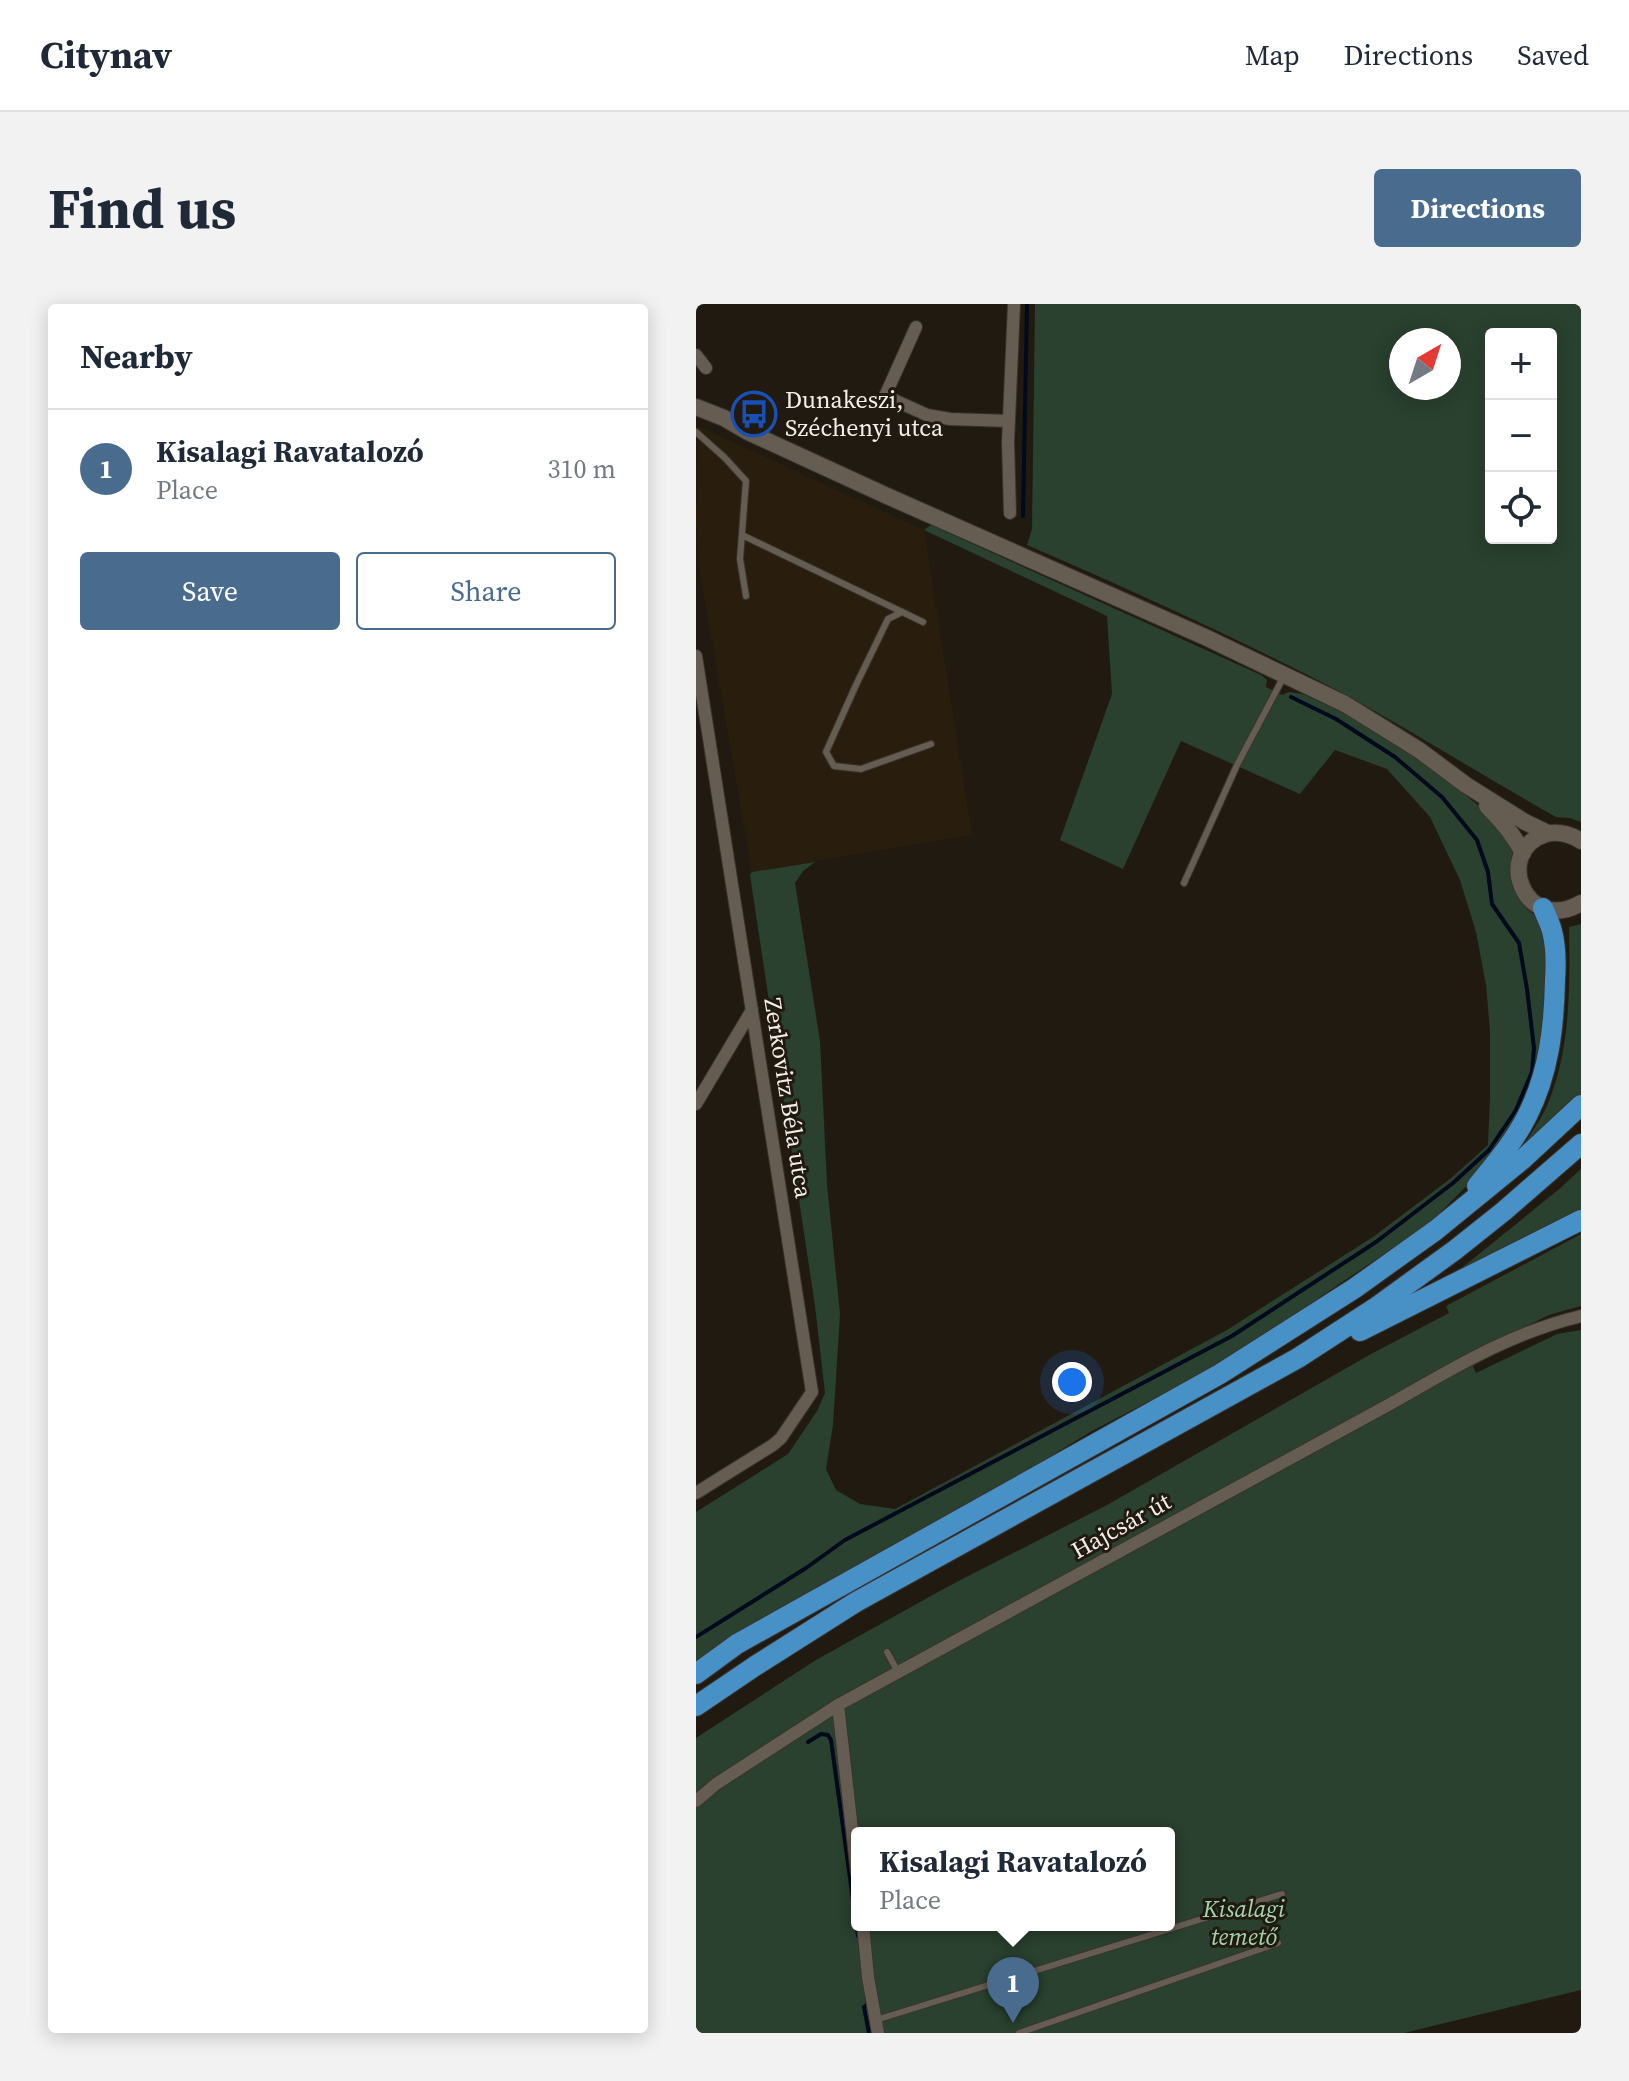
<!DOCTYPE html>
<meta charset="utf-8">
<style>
:root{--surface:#fff;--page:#f2f2f3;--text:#1f2937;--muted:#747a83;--line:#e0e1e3;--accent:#496c8e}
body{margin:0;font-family:"Source Serif 4",serif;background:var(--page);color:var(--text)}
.controls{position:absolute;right:24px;top:24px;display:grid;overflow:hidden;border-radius:8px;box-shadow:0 4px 20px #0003}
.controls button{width:72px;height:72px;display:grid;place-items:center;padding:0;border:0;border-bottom:2px solid var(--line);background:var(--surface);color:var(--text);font:40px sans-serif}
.compass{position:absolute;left:693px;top:24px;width:72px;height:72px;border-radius:50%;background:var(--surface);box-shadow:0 4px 20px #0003;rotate:39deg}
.you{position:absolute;left:376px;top:1078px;width:28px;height:28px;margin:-20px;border:6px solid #fff;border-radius:50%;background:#1a73e8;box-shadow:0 0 0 12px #1a73e833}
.badge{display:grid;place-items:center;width:52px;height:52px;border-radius:50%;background:var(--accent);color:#fff;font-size:26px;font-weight:700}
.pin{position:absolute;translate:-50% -66px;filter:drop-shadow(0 2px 4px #0008)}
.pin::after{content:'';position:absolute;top:42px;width:28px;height:24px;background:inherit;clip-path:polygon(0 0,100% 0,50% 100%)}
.popup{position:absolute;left:155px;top:1523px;width:324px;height:104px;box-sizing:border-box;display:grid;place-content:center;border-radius:8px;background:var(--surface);filter:drop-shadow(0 2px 6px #0005);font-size:26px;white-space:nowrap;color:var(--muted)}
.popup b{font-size:30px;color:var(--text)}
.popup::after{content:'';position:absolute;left:50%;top:100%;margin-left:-16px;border:16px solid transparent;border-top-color:var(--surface)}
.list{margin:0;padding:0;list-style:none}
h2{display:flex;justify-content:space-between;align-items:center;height:104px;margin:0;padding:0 32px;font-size:34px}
h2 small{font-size:26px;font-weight:400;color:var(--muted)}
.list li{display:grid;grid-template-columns:52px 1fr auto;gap:24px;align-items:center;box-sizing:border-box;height:120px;padding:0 32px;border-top:2px solid var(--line)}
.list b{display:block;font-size:30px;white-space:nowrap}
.list p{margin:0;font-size:26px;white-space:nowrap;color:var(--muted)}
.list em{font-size:26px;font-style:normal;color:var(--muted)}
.actions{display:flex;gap:16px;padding:24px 32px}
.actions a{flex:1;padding:18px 0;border:2px solid var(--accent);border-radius:8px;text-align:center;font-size:28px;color:var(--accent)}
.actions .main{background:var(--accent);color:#fff}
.icon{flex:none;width:44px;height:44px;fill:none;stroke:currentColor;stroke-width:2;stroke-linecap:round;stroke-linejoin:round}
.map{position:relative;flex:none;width:885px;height:1729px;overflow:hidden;border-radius:8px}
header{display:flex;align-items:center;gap:48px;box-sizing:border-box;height:112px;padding:0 40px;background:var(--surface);border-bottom:2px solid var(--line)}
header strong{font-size:38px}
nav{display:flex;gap:44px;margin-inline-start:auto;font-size:28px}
.intro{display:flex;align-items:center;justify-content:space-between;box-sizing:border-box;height:192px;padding:0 48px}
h1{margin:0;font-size:56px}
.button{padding:20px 36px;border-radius:8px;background:var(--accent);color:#fff;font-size:28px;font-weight:700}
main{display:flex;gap:48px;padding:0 48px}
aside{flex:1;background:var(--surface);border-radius:8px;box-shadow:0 4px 20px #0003}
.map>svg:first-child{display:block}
.built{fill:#291e0e}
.green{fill:#2a412f;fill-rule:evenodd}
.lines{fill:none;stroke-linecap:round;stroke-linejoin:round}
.stream{stroke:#000a1c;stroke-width:4}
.service-casing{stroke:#3a342f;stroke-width:8}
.minor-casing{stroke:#3a342f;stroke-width:14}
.tertiary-casing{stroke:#3a342f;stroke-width:18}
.trunk-casing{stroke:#3a342f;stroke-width:22}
.service{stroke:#665d52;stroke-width:6}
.minor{stroke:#665d52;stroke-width:12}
.tertiary{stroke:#665d52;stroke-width:16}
.trunk{stroke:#4791c7;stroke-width:20}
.labels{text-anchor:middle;stroke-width:6;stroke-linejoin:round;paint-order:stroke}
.poi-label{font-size:24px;fill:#f4eee8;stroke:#211a10;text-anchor:start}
.street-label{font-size:24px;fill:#f4eee8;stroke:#211a10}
.park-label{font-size:24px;font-style:italic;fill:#a2d7ae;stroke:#211a10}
</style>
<header>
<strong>Citynav</strong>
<nav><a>Map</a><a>Directions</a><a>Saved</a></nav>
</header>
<div class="intro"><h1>Find us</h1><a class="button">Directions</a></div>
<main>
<aside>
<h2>Nearby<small></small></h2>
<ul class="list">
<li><span class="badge">1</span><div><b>Kisalagi Ravatalozó</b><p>Place</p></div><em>310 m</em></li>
</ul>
<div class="actions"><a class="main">Save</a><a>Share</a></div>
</aside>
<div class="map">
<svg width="885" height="1729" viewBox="0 0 885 1729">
<rect width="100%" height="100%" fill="#211a10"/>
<polygon class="built" points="2,122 228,226 276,531 56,568 2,258 0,215"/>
<g class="green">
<path d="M339 0H885V518L874 514 860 513C789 473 721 430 650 391 546 336 439 288 331 241L336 225ZM795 30H855V234H795ZM705 36H753V84H705Z"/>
<polygon points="235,221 565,371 571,376 570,383 586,391 593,388 607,390 646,408 722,453 793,510 817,543 815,569 817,584 832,606 840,612 851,629 854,705 838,790 787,865 734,919 523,1061 394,1128 273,1203 0,1363 0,1208 92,1150 121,1107 129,1089 119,1002 54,571 56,568 119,558 107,567 99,579 124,737 131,880 144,1010 137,1121 130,1165 140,1186 164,1200 199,1205 531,1026 677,933 754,875 792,841 794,793 794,727 790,681 780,628 764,576 734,513 691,465 639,446 604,490 485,437 427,565 364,536 416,390 411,312 228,226"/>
<path d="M885 620V791L864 813 819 853C829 838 841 822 849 806 875 750 874 683 873 623Z"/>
<polygon points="885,865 885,910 757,971 862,886"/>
<path d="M885 930V1002L853 1011 772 1051 780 1069 861 1030 885 1026V1686L708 1729H0V1434L120 1356 251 1283 411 1201 675 1050 753 1009 750 1002ZM161 1529H473V1621H161Z"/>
</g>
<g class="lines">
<g class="stream">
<polyline points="327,212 331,0"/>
<polyline points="0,1333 110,1264 149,1236 536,1032 680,938 757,879 793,846 820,806 836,768 838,744 831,685 823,639 796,600 792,568 781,536 746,493 699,453 640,415 595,393"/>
<polyline points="112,1438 125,1430 132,1431 135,1436 162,1632"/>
<polyline points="171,1696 172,1700 168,1703 173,1729"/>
</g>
<g class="service-casing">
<g id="service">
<polyline points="0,128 29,154 50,177 44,255 50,292"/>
<polyline points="46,231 227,318"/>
<polyline points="206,308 192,315 160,381 130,448 138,462 165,465 235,440"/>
<polyline points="488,579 541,461 587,374"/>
<polyline points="191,1348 202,1368"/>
<polyline points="180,1716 586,1590"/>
<polyline points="323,1729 582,1639"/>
</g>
</g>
<g class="minor-casing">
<g id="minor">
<polyline points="220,23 189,92 231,111 254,115 313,117"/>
<polyline points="0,51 10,64"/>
<polyline points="314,209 312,138 318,0"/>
<polyline points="0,352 116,1088 85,1134 77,1141 0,1189"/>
<polyline points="0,800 56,706"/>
<polyline points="142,1401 161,1570"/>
<path d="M0 1497 20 1480 142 1401 696 1099C759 1063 814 1029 885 1012"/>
<polyline points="167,1621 172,1673 182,1729"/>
</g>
</g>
<g class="tertiary-casing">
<g id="tertiary">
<polyline points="0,103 28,114 52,128 189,191 509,333 649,400 723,446 770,481 829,518 852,529"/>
<path d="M791 502C805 516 818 531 827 549"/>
<path d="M885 537C874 530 862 527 850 530 796 547 829 632 885 599"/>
</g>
</g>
<g class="trunk-casing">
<g id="trunk">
<path d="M781 882C799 860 818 838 831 812 853 769 858 723 859 676 860 661 860 642 856 627 854 619 850 612 847 604"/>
<polyline points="664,1027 885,916"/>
<polyline points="0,1370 41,1340 524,1070 659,984 740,926 827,855 885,801"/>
<polyline points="0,1402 59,1362 160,1298 602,1054 679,1004 759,946 808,907 885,840"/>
</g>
</g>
<use href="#service" class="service"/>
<use href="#minor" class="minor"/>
<use href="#tertiary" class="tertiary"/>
<use href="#trunk" class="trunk"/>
</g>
<defs>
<g id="bus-ring" transform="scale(2.3)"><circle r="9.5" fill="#211a10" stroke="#1a4fb4" stroke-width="1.5"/><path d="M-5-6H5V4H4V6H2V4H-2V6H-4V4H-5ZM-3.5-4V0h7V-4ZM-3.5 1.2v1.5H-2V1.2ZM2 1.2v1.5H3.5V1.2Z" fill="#1a4fb4"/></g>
</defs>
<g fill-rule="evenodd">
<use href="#bus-ring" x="58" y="110"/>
</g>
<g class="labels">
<g class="poi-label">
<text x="89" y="104">Dunakeszi,<tspan x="89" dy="28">Széchenyi utca</tspan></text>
</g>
<g class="street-label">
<text transform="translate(92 794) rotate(81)" y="8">Zerkovitz Béla utca</text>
<text transform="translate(425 1222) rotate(-29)" y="8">Hajcsár út</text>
</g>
<g class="park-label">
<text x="548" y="1613">Kisalagi<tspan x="548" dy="28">temető</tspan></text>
</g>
</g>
</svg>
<div class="controls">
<button>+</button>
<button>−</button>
<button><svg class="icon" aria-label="locate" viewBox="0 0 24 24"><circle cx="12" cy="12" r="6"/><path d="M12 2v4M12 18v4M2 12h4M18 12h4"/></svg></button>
</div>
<svg class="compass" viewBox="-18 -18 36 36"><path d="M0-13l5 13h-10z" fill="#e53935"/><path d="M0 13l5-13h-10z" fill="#747a83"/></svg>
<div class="you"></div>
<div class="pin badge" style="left:317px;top:1719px">1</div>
<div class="popup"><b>Kisalagi Ravatalozó</b>Place</div>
</div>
</main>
